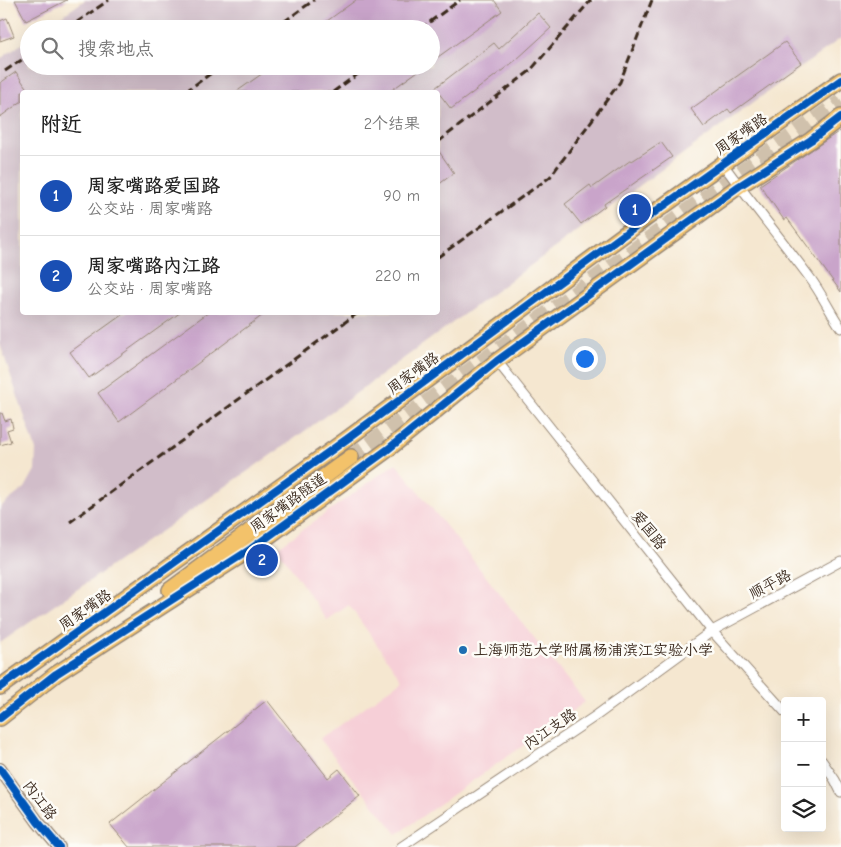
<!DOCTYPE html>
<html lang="zh">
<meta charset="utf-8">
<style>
:root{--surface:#fff;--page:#f2f2f2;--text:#222;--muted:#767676;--line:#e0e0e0;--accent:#1f6fb2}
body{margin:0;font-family:"Comic Neue","LXGW WenKai TC",sans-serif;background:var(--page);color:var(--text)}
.controls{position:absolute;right:15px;bottom:15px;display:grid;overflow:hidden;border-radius:5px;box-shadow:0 5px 20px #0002}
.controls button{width:45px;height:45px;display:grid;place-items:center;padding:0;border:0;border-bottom:1px solid var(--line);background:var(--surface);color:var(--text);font:25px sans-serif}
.you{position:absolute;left:584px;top:358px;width:18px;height:18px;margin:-12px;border:4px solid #fff;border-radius:50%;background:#1a73e8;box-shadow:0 0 0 8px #1a73e833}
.badge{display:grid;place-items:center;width:32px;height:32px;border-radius:50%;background:var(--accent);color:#fff;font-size:16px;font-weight:700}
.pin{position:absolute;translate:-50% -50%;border:2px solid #fff;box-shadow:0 1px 5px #0006}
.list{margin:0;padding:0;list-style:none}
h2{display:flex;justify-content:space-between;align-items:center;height:65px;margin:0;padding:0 20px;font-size:21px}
h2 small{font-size:16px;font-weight:400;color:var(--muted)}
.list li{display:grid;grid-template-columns:32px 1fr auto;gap:15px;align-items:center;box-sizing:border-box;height:80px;padding:0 20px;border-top:1px solid var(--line)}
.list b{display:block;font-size:19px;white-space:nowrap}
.list p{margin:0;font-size:16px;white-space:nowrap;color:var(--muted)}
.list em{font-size:16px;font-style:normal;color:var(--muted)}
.icon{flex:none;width:28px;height:28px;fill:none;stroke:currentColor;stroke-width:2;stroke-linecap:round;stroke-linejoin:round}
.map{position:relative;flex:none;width:841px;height:847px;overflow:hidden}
.search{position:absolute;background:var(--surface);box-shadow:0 5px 20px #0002;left:20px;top:20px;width:420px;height:55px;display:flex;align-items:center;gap:12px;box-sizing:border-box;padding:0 18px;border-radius:28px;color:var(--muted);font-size:19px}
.panel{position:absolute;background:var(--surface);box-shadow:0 5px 20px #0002;left:20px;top:90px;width:420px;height:225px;border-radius:5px}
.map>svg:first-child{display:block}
.built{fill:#f6cfd7}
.industrial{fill:#d1bdc9;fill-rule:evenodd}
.building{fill:#c9a4ca}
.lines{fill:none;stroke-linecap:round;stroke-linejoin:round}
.primary-tunnel{stroke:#d0c1ac;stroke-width:15;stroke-dasharray:15 8;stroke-linecap:butt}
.minor-casing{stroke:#988877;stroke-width:11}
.tertiary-casing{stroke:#988877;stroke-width:14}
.primary-casing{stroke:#988877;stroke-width:18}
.minor{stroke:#fff;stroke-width:9}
.tertiary{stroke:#fff;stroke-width:11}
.primary{stroke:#f3c26a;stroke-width:15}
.rail{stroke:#3b2a1e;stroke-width:3;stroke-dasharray:8 4;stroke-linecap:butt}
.cycleway-casing{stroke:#fdfcf7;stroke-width:11}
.cycleway{stroke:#0057b8;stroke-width:8}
.poi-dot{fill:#1f6fb2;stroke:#fdfcf7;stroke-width:2}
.labels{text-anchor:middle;stroke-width:5;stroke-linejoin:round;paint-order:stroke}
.street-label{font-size:15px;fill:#3b2a1e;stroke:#fdfcf7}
.poi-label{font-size:15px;fill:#3b2a1e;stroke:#fdfcf7;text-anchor:start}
</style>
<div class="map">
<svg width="841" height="847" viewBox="0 0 841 847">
<rect width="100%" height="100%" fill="#fdfcf7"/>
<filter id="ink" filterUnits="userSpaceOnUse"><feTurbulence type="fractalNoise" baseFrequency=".02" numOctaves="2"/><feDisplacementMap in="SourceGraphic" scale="10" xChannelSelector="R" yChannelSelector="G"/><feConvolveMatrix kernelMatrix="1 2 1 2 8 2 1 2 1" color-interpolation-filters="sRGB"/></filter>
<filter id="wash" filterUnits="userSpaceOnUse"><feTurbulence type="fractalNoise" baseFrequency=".0096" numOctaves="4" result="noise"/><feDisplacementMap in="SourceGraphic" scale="20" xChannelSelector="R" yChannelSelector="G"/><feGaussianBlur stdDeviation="1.12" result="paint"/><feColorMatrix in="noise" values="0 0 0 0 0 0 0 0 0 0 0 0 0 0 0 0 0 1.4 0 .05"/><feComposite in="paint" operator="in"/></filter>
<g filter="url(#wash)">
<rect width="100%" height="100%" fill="#f5e7d0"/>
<polygon class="built" points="396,463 585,702 397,834 320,739 402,680 349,605 327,620 277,548"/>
<path class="industrial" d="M85 0H841V38L287 444 0 643V507L25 488 35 470 36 450 0 344V59L29 39V66H431V29H43ZM22 92H438V312H22Z"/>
<g id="blocks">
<g class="building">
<polygon points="15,0 67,0 26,21"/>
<polygon points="356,0 494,0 502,11 431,62 431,29 316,29"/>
<polygon points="538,13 551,28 516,60 451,109 435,88 494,43 499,49"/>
<polygon points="7,18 14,36 0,41 0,21"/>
<polygon points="785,42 801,63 731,113 728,109 704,127 691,109"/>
<polygon points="273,66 425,66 389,92 236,92"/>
<polygon points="16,72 29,92 22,92 22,101 0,117 0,83"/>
<polygon points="841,130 841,292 787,218 784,220 760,185"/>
<polygon points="661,142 672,157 604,204 605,206 581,224 565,204 590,185 592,188 631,160 632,161"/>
<polygon points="438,150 454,173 438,185"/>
<polygon points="126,312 181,312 89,378 70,352"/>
<polygon points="209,312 267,312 119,422 98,393"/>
<polygon points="0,413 2,413 5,421 11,419 13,428 7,430 11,442 0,445"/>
<polygon points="267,700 328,778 339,769 360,796 295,847 129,847 110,824"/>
</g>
</g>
</g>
<g filter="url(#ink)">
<use href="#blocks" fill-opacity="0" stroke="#988877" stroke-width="1"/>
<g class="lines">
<polyline class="primary-tunnel" points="351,457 715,190 841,101"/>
<g class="minor-casing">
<g id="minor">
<path d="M723 164C751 203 782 240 810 278 822 294 830 312 841 328"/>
<polyline points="497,361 712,631 785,712"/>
<polyline points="822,761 835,780 841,792"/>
<polyline points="401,847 597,715 712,631 841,561"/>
</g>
</g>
<g class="tertiary-casing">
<polyline id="tertiary" points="0,769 38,822 59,847"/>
</g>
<g class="primary-casing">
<g id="primary">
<polyline points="170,590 351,457"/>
<polyline points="0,687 347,439 645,219 841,80"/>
<polyline points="0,718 56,674 251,549 387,450 497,361 739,186 811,140 841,117"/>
</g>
</g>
<use href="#minor" class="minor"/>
<use href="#tertiary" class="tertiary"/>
<use href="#primary" class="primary"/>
<g class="rail">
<polyline points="67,29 109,0"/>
<polyline points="274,29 314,0"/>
<polyline points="420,29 460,0"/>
<polyline points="5,71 29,55"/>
<polyline points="185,92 221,66"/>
<polyline points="333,92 369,66"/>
<polyline points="438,142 530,71 591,0"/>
<polyline points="438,257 550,177 620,82 652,0"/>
<polyline points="70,522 359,312"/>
</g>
<g class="cycleway-casing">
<g id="cycleway">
<polyline points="0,687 347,439 645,219 841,80"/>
<polyline points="0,718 56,674 251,549 387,450 497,361 739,186 811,140 841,117"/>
<polyline points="0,769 38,822 59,847"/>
</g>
</g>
<use href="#cycleway" class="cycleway"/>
</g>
</g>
<circle class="poi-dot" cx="463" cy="650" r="5"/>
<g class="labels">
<g class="street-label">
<text transform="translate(741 134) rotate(-35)" y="5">周家嘴路</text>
<text transform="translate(413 373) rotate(-36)" y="5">周家嘴路</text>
<text transform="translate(288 503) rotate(-36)" y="5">周家嘴路隧道</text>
<text transform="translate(649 530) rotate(51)" y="5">爱国路</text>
<text transform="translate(770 584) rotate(-28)" y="5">顺平路</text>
<text transform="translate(85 610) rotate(-35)" y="5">周家嘴路</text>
<text transform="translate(550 729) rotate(-34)" y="5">内江支路</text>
<text transform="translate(40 800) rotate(53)" y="5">内江路</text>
</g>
<g class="poi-label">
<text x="473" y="655">上海师范大学附属杨浦滨江实验小学</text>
</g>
</g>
</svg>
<div class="controls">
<button>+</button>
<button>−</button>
<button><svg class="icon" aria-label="layers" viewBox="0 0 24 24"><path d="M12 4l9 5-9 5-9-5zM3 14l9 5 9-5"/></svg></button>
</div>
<div class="you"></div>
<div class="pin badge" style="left:635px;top:210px;background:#1a4fb4">1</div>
<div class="pin badge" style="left:262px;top:560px;background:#1a4fb4">2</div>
<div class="search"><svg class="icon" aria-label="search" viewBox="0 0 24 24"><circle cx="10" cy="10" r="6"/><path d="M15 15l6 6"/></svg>搜索地点</div>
<section class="panel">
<h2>附近<small>2个结果</small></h2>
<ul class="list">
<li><span class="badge" style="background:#1a4fb4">1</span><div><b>周家嘴路爱国路</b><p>公交站 · 周家嘴路</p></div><em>90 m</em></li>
<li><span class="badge" style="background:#1a4fb4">2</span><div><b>周家嘴路内江路</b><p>公交站 · 周家嘴路</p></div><em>220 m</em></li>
</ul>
</section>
</div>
